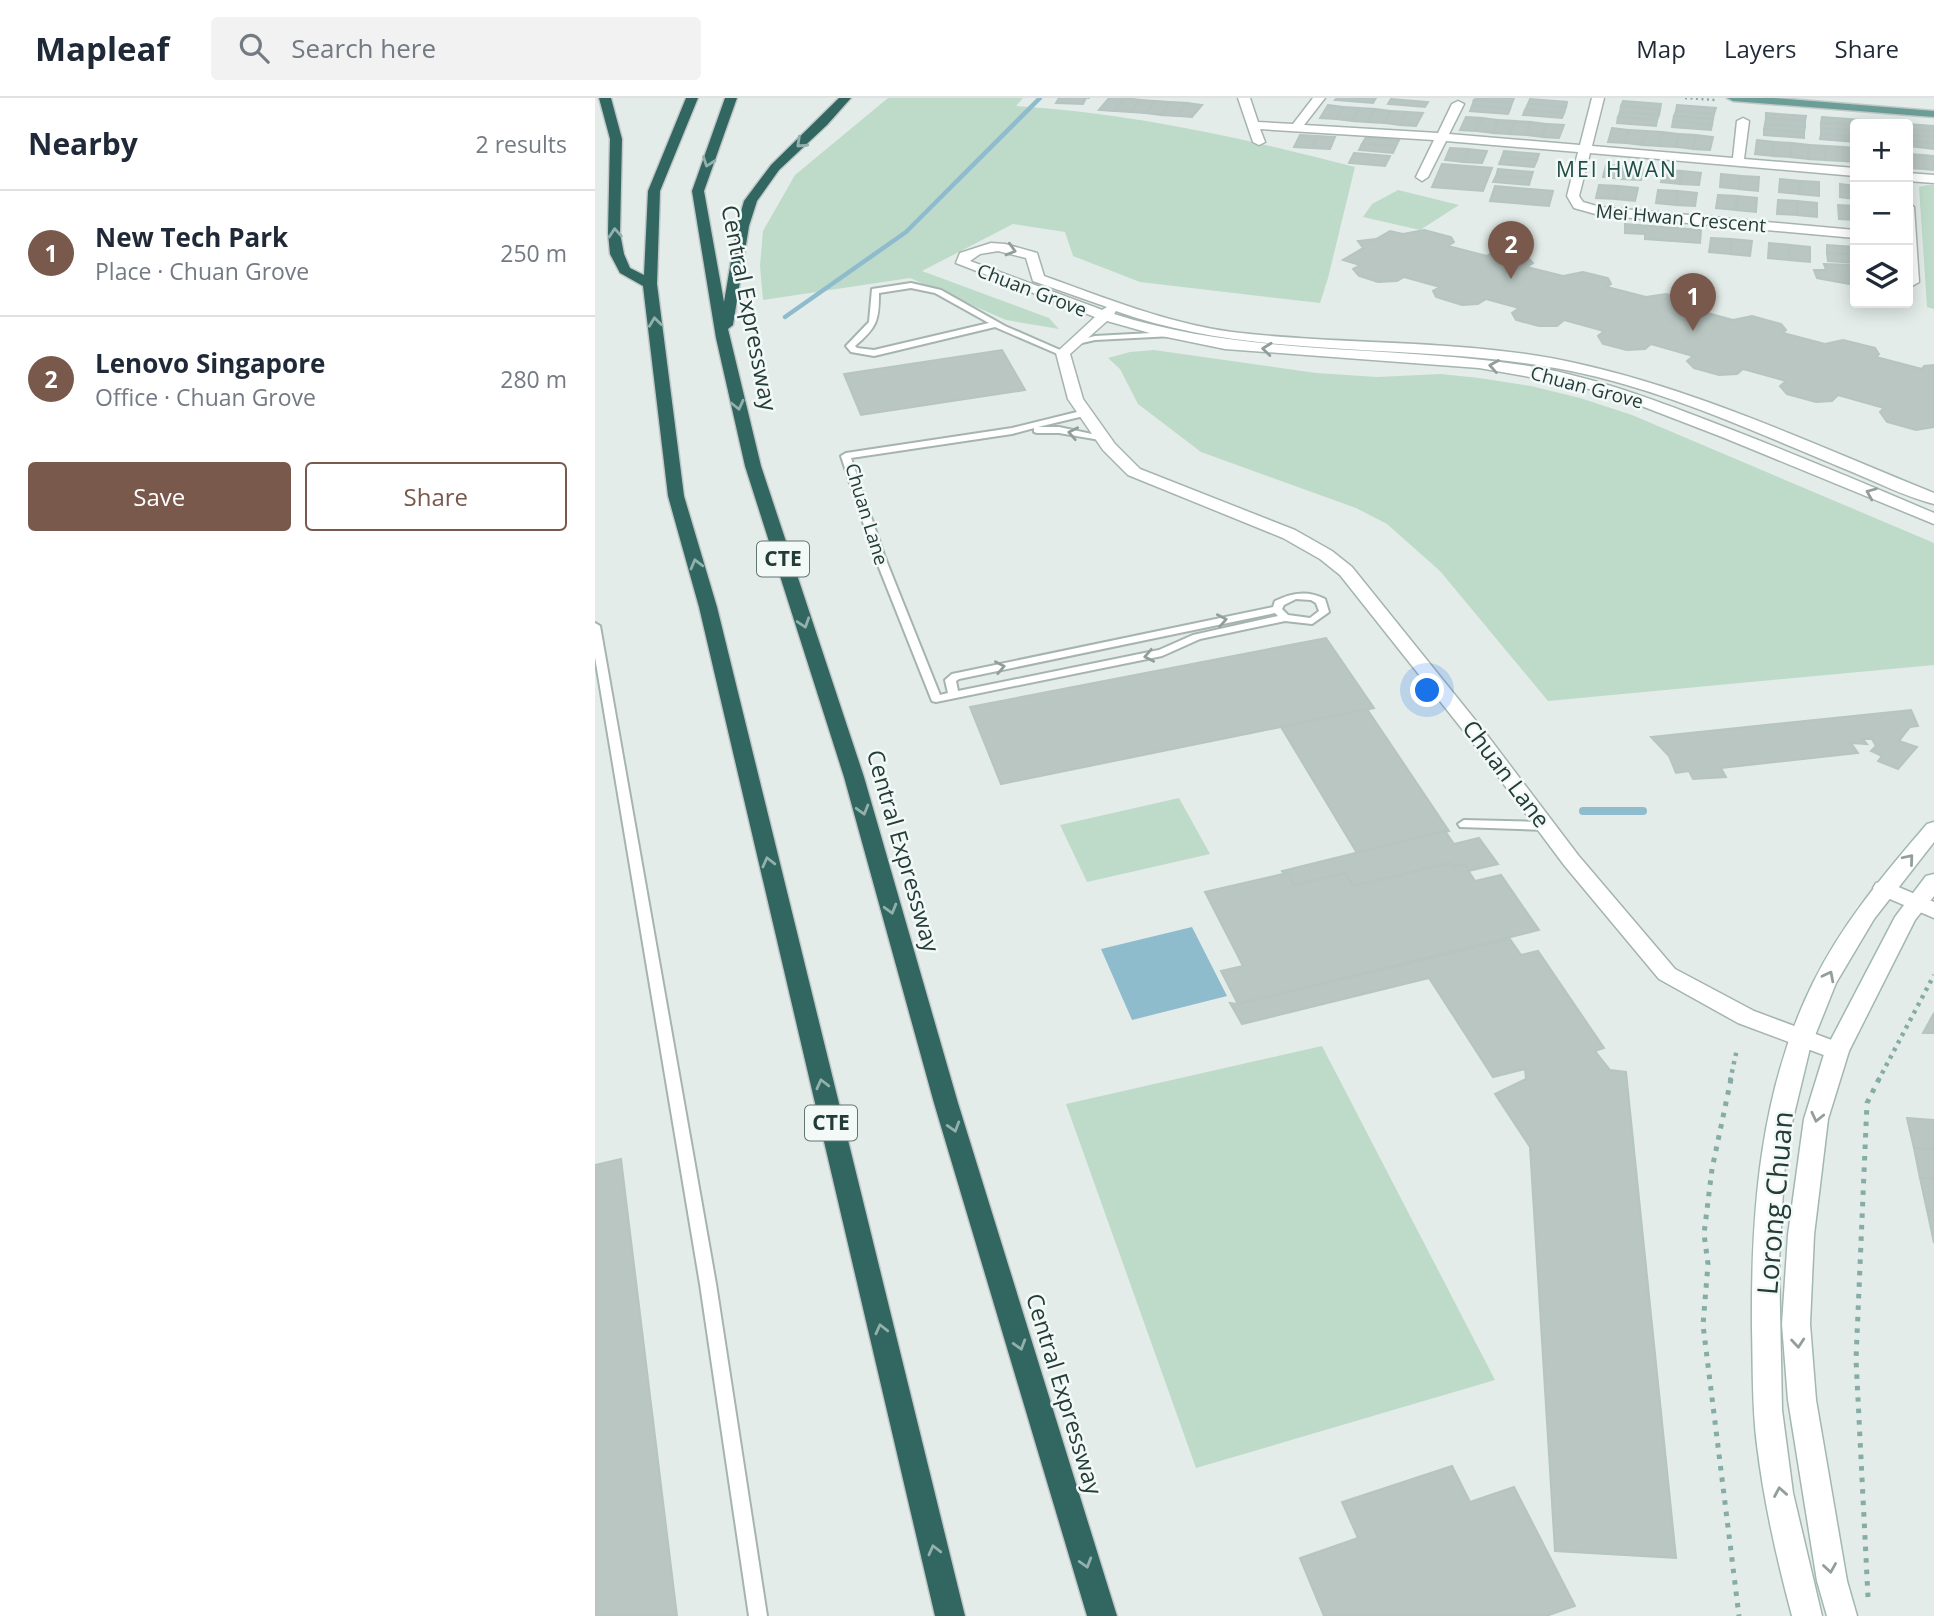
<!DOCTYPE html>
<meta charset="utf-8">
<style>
:root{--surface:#fff;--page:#f2f2f3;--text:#1f2937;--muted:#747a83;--line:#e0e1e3;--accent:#79594c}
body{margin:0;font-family:"Open Sans",sans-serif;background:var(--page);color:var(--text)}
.controls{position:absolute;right:21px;top:21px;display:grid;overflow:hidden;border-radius:7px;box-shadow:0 4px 18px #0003}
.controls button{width:63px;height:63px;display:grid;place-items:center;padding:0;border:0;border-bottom:2px solid var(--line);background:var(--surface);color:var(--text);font:35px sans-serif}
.you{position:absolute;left:833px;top:593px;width:24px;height:24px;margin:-18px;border:5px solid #fff;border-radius:50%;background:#1a73e8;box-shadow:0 0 0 10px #1a73e833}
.badge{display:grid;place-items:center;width:46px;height:46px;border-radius:50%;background:var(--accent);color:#fff;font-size:23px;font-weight:700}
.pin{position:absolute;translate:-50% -58px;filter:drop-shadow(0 2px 4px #0008)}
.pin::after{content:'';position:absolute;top:37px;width:24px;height:21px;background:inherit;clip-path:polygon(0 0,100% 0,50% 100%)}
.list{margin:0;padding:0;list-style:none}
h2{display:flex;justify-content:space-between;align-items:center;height:91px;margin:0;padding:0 28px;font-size:30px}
h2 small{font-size:23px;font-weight:400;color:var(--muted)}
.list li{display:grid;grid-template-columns:46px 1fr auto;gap:21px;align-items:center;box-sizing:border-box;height:126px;padding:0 28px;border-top:2px solid var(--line)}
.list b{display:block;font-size:26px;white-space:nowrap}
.list p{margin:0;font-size:23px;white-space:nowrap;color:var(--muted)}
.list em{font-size:23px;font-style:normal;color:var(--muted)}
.actions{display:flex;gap:14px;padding:21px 28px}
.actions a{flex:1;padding:16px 0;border:2px solid var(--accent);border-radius:7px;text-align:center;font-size:24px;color:var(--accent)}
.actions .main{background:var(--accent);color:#fff}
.icon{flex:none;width:38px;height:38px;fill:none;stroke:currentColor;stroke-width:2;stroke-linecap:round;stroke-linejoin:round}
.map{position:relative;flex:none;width:1339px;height:1518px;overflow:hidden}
header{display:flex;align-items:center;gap:42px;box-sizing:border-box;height:98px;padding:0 35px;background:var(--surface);border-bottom:2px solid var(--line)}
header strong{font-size:33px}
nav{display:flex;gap:38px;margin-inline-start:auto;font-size:24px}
.search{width:490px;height:63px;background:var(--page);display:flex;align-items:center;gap:18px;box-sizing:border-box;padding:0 24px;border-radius:7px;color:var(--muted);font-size:26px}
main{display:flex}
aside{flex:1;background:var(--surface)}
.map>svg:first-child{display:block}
.green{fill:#bedbc9}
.water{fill:#8fbccd}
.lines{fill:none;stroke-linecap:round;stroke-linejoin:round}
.stream-far1{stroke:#8fbccd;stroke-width:4.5}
.stream{stroke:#8fbccd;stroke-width:8}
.building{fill:#b9c6c2;stroke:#b6c5c1;stroke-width:2}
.lane-casing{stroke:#a6b4b0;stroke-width:4}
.street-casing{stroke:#a6b4b0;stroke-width:3}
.secondary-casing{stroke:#a2b7b2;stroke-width:3}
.primary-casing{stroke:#c2c8c7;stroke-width:3}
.highway-casing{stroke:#c2c8c7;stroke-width:3}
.path-far2{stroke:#86ada5;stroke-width:2.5;stroke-dasharray:2 3.5;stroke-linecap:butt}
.path-far1{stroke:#86ada5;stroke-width:4.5;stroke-dasharray:3.5 5;stroke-linecap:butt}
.path{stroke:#86ada5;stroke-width:5;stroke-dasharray:4.5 7;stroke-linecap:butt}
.lane{fill:#fff;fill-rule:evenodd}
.street{fill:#fff;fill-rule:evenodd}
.secondary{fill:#fff;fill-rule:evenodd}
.primary{fill:#6b9e97;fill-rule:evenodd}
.highway{fill:#326661;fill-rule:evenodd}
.oneway{stroke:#92b0ac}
.oneway2{stroke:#929e9c}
.labels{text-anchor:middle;stroke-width:5;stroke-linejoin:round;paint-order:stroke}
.far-street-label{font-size:19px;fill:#243c38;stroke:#f3f9f7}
.far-neighbourhood-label{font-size:21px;letter-spacing:2px;fill:#214d47;stroke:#f3f9f7}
.shield{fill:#f3f9f7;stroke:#627571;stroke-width:2}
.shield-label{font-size:21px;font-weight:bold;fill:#243c38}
.street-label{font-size:23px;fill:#243c38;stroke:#f3f9f7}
.near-street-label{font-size:28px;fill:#243c38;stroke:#f3f9f7}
</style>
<header>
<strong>Mapleaf</strong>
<div class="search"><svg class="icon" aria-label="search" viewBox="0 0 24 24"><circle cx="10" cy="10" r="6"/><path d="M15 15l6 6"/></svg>Search here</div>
<nav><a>Map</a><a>Layers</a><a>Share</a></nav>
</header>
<main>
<aside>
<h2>Nearby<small>2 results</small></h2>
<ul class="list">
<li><span class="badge">1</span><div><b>New Tech Park</b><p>Place · Chuan Grove</p></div><em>250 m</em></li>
<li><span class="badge">2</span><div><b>Lenovo Singapore</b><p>Office · Chuan Grove</p></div><em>280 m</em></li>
</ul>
<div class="actions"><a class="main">Save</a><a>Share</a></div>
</aside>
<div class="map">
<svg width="1339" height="1518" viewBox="0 0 1339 1518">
<rect width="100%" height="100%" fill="#e3ece9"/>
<g class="green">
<path d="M293 0H428L421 8C536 15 648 40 760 69L733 180 725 205 545 184 478 158 470 134 418 126 327 173 454 220 464 231 411 222 315 180 168 202 165 168 168 133 200 77Z"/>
<polygon points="1332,87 1339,87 1339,211 1332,209 1324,89"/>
<polygon points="803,92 864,107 825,132 768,119 777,106"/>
<polygon points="559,252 721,275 782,279 846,276 884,280 936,288 985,300 1037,317 1339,445 1339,567 953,603 845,473 792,426 761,410 606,354 543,306 525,271 513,260 535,254"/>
<polygon points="584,700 615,756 492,784 465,727"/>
<polygon points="727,948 900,1282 601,1370 471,1006"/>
</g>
<polygon class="water" points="597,829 632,898 537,922 506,851"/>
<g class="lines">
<polyline class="stream-far1" points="190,219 311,134 445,0"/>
<polyline class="stream" points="988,713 1048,713"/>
</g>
<g class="building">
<polygon points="464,0 495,0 491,0 488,6 461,5"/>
<polygon points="514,0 530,0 519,13 504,12"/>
<polygon points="530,0 546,2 535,14 519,13"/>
<polygon points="742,0 781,0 778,5 740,2"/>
<polygon points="881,0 919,0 917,5 879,2"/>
<polygon points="796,1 833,4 830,9 793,6"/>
<polygon points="935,1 972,4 971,9 933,6"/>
<polygon points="546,2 561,3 550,15 535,14"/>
<polygon points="879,2 917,5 915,11 877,8"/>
<polygon points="561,3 576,4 566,17 550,15"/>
<polygon points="1028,3 1066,6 1065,12 1026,8"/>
<polygon points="576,4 592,5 582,18 566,17"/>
<polygon points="592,5 607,7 597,19 582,18"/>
<polygon points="933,6 971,9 969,15 930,12"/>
<polygon points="733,7 749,9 741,21 725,20"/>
<polygon points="1082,7 1121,10 1119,16 1081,13"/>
<polygon points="877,8 915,11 913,16 875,13"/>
<polygon points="1026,8 1065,12 1064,17 1025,14"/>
<polygon points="749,9 764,10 757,23 741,21"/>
<polygon points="764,10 780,11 773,24 757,23"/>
<polygon points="780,11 796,13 789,25 773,24"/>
<polygon points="930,12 969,15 967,20 928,17"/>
<polygon points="796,13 812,14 805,27 789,25"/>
<polygon points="1081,13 1119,16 1118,21 1079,18"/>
<polygon points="812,14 828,15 821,28 805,27"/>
<polygon points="1025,14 1064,17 1062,22 1023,19"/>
<polygon points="1171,15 1211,18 1210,23 1171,20"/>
<polygon points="1079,18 1118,21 1117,27 1078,23"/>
<polygon points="871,19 887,20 881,33 865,32"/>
<polygon points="1023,19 1062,22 1061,28 1022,25"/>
<polygon points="1227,19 1266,22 1266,26 1226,25"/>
<polygon points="887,20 903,22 898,35 881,33"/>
<polygon points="1171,20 1210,23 1210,29 1170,26"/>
<polygon points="903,22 920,23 914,36 898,35"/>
<polygon points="920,23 936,24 931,37 914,36"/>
<polygon points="1078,23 1117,27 1116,32 1077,29"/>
<polygon points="936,24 952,26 947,39 931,37"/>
<polygon points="1226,25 1260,27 1260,33 1226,30"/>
<polygon points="952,26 969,27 964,40 947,39"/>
<polygon points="1170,26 1210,29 1209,35 1169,31"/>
<polygon points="1313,26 1339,28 1339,33 1313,31"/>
<polygon points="1017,30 1034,32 1030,45 1013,44"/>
<polygon points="1226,30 1260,33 1260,39 1226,36"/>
<polygon points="1169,31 1209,35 1209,40 1169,37"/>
<polygon points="1313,31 1339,33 1339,39 1314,37"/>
<polygon points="1034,32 1051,33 1047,47 1030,45"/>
<polygon points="1051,33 1067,34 1064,48 1047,47"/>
<polygon points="1067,34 1084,36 1081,49 1064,48"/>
<polygon points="1084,36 1101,37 1098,51 1081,49"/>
<polygon points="1226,36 1260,39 1260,44 1225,41"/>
<polygon points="705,37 722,38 717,50 699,49"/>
<polygon points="1101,37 1118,39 1115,52 1098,51"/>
<polygon points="1314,37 1339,39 1339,45 1314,43"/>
<polygon points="722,38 740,39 735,51 717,50"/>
<polygon points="771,39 804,42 801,48 767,46"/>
<polygon points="1162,42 1179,44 1178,58 1160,56"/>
<polygon points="1314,43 1339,45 1339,51 1314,48"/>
<polygon points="1179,44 1197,45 1195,59 1178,58"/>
<polygon points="1197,45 1214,47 1213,61 1195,59"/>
<polygon points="767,46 801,48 798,55 764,52"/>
<polygon points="1214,47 1231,48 1230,62 1213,61"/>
<polygon points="1231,48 1248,49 1248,63 1230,62"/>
<polygon points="1248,49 1260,50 1260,64 1248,63"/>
<polygon points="855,50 873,51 868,64 850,62"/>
<polygon points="873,51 892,53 887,65 868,64"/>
<polygon points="909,53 944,56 942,62 907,59"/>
<polygon points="759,55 795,58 790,68 754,65"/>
<polygon points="1313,56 1328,57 1329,71 1313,70"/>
<polygon points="1328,57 1339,58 1339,72 1329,71"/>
<polygon points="907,59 942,62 939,69 904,66"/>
<polygon points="847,66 897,70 888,93 837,89"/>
<polygon points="1011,67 1029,68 1026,81 1008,79"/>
<polygon points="1029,68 1048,70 1046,82 1026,81"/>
<polygon points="903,71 938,74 936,80 901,78"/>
<polygon points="1068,72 1087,73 1085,86 1066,84"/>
<polygon points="1087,73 1106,75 1104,87 1085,86"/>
<polygon points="1126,76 1146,78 1144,91 1125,89"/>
<polygon points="901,78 936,80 934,87 898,84"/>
<polygon points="1146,78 1164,79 1163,93 1144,91"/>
<polygon points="1185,81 1205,83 1204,96 1184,94"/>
<polygon points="1205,83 1224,84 1224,98 1204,96"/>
<polygon points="1245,86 1260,88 1260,101 1245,99"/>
<polygon points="1004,87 1024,88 1021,101 1001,100"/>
<polygon points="900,88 958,93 954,108 895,103"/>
<polygon points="1024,88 1043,90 1040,103 1021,101"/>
<polygon points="1063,92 1083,93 1081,107 1061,105"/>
<polygon points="1083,93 1102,95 1100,108 1081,107"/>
<polygon points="1123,97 1142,98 1141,112 1121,110"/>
<polygon points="1142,98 1162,100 1161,114 1141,112"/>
<polygon points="1183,102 1202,103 1202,117 1182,116"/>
<polygon points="1202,103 1222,105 1222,119 1202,117"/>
<polygon points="1243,107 1260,108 1260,122 1244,121"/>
<polygon points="1030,126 1106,132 1105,145 1050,141 1050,136 1030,135"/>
<polygon points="829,132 856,139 859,144 853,148 892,158 898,154 913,154 932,159 938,165 932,169 968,178 988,174 1013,180 1016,186 1012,189 1051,199 1071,196 1096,202 1101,209 1098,211 1138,222 1157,218 1186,226 1191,232 1188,235 1230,246 1248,242 1280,250 1284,256 1281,259 1327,271 1329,268 1339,267 1339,329 1321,332 1292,324 1285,314 1289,310 1243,297 1237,303 1221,304 1192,296 1185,288 1191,283 1148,271 1142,276 1124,277 1099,270 1092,263 1098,258 1056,246 1050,251 1032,252 1008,246 1003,238 1009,233 969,222 962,228 944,228 921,222 917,215 924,210 891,201 883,206 867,207 841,199 838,193 845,189 809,179 802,183 783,184 764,178 758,171 765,167 748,162 768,150 763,143 781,141 795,133 808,136"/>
<polygon points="1116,140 1136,141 1135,156 1114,154"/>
<polygon points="1136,141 1157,143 1155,158 1135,156"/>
<polygon points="1174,145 1195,147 1194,162 1173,160"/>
<polygon points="1195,147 1215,149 1215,164 1194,162"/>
<polygon points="1232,147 1260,149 1260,157 1232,155"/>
<polygon points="1232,155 1260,157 1260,165 1233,163"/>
<polygon points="1229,166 1260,167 1260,187 1222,180 1219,172 1231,172"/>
<polygon points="407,252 430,292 266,317 249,276"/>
<polygon points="731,540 779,610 406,686 375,609"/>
<polygon points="772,611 854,733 762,755 686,629"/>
<polygon points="1316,612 1323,628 1315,629 1304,643 1322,649 1303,671 1283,663 1287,658 1276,653 1281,648 1277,641 1268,641 1272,646 1256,645 1263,655 1126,670 1131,679 1098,681 1094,673 1081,675 1074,658 1056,639"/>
<polygon points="850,733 859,746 884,740 903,766 873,773 869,766 858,769 855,765 758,788 750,775 699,787 687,773"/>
<polygon points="855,765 858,769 869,766 880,783 906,777 944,832 643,906 626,873 648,868 610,794 692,775 699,787 750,775 758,788"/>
<polygon points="915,841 926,857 943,853 1009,950 1000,953 1015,972 1031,974 1081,1460 960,1453 935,1049 900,996 931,981 930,971 898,979 834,880 647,926 635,905 643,906"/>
<polygon points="1339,915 1339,935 1328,935"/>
<polygon points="1312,1020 1339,1022 1339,1051 1319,1050"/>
<polygon points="1319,1050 1339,1051 1339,1081 1325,1080"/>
<polygon points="26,1061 82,1518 0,1518 0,1067"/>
<polygon points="1325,1080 1339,1081 1339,1113 1332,1112"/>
<polygon points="1332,1112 1339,1113 1339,1145"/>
<polygon points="857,1368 875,1404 919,1389 980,1508 951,1518 729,1518 705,1460 763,1440 747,1404"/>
</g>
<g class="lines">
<g class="lane-casing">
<g id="lane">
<path d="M316 185 346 192 410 228 472 255 465 257 400 229 279 258 256 254 251 248 274 224 277 191ZM316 190 340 195 394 225 279 252 262 250 260 248C282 229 284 223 284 195Z"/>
<polygon points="575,234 578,234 578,238 500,242 478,247 474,245 500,238"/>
<path d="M490 312 494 315 493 317 443 329H464L511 339V343L464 335H442L439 334V330L417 336 256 360 289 457 345 597 353 595 350 582 357 576 678 509 680 503C697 495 712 492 730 501L734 514 717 526 690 523 605 541 567 558 341 604 337 603 279 457 246 358 251 355 417 330ZM701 501 716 502 721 505 724 513 715 520 693 517 687 511 689 507ZM680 515 683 518 598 537 564 552 363 593 361 583 364 581Z"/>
<polygon points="0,525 5,528 121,1186 172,1518 154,1518 105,1186 0,559"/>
<polygon points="869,722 950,724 956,728 950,732 865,729 863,726"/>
</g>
</g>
<g class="street-casing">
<g id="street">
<polygon points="643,0 655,0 663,24 698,26 718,0 730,0 709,27 843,35 857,6 863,3 869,6 854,36 985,47 997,0 1009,0 997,48 1138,60 1142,23 1148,20 1154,23 1149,61 1260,70 1260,78 995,55 984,98 988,104 1005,109 1260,132 1260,140 1004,117 979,110 972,98 983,54 851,43 833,79 827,83 821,79 839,42 665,31 670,44 664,47 658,44"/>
<polygon points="1313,75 1339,77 1339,85 1313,83"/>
<polygon points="1313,105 1319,109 1324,184 1317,188 1313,187"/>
<path d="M396 145 410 146 442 155 449 178C510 200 572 225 637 234 751 248 867 240 980 265 1104 292 1222 348 1339 395V406C1307 398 1276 381 1245 369 1158 333 1069 292 976 273 826 242 666 265 521 213L519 216C654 259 789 246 927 267 992 277 1052 299 1114 323 1190 352 1264 383 1339 415V426L1127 339 1031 302 981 287 884 270 630 251 562 237 512 223 475 256 488 301 520 346 545 371 700 432 737 453 757 469 889 633 983 757 1080 871 1159 913 1250 947 1254 953 1250 959 1242 961 1234 959 1143 925 1064 881 969 767 875 641 745 477 725 461 688 440 533 377 508 352 473 301 461 255 500 219 361 165 365 155ZM403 153 431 160 438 183 512 209 507 212 502 210 375 163 385 156Z"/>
<polygon points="1289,783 1339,804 1339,820 1281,795 1278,790 1281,785"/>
</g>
</g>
<g class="secondary-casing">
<g id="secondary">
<path d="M1339 724V744L1279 821 1241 885 1215 950 1195 1033 1189 1076 1184 1162 1187 1312 1198 1395 1227 1518H1197C1182 1462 1169 1405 1162 1347 1157 1309 1158 1270 1157 1231 1156 1113 1165 992 1218 885 1247 826 1289 776 1332 726Z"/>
<polygon points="1339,776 1339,798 1320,822 1254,953 1233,1021 1219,1137 1215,1226 1221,1302 1252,1483 1262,1518 1232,1518 1222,1483 1193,1302 1187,1226 1193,1137 1209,1021 1230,953 1300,819 1331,778"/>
</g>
</g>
<g class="primary-casing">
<polygon id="primary" points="1132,0 1180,0 1339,13 1339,19 1138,3"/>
</g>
<g class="highway-casing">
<g id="highway">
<polygon points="4,0 16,0 27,41 25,135 29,156 35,170 49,177 53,93 91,0 103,0 65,93 62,186 89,398 122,509 370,1518 340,1518 104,509 73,398 48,188 25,175 15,156 13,135 15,41"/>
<polygon points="130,0 142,0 109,93 129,204 142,128 149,103 176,67 244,0 256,0 232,27 184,72 162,103 154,128 138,227 133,231 166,368 269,679 363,1005 522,1518 492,1518 339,1005 249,679 150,368 121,240 97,93"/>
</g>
</g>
<polyline class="path-far2" points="1090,0 1121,2"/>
<g class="path-far1">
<polyline points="1135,983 1142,951"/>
<polyline points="1283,983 1339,877"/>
</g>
<g class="path">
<polyline points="1136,981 1117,1071 1109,1136 1113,1166 1108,1227 1144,1518"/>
<polyline points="1273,1499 1261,1261 1272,1005 1284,981"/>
</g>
<use href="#lane" class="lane"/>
<use href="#street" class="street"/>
<use href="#secondary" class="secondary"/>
<use href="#primary" class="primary"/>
<use href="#highway" class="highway"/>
</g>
<defs><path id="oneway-chevron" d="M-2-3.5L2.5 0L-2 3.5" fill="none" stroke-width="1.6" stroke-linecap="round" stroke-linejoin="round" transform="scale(1.75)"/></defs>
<g class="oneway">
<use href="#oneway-chevron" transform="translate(206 45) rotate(137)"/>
<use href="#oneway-chevron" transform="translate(113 64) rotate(110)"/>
<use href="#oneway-chevron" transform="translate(20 135) rotate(-94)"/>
<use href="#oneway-chevron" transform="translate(60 224) rotate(-97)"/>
<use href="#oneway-chevron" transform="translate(143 307) rotate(77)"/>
<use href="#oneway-chevron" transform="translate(101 466) rotate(-105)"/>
<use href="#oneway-chevron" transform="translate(209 525) rotate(72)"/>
<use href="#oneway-chevron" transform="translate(268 712) rotate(74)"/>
<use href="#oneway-chevron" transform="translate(173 764) rotate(-104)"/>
<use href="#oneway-chevron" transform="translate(296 811) rotate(74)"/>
<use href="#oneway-chevron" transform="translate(227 986) rotate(-104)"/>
<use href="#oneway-chevron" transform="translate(359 1029) rotate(73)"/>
<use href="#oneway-chevron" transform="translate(286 1231) rotate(-104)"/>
<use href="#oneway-chevron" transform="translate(425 1247) rotate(73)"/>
<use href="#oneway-chevron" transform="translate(339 1452) rotate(-104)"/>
<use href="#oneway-chevron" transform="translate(491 1465) rotate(73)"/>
</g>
<g class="oneway2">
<use href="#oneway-chevron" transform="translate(416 152) rotate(16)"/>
<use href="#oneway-chevron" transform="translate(672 251) rotate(-174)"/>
<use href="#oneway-chevron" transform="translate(899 268) rotate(-170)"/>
<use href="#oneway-chevron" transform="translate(478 335) rotate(-169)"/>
<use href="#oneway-chevron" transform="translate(1276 395) rotate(-157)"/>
<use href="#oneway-chevron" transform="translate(627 522) rotate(-11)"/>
<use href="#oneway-chevron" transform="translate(554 558) rotate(169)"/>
<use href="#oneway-chevron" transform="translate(405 569) rotate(-11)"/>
<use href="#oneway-chevron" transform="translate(1314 761) rotate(-50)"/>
<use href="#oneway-chevron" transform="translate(1234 878) rotate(-63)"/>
<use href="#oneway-chevron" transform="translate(1222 1019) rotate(103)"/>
<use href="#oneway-chevron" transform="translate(1203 1245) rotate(85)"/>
<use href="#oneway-chevron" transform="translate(1185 1394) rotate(-100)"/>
<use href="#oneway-chevron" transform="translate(1235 1470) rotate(81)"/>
</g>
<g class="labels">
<g class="far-street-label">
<text transform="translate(1086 120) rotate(5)" y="7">Mei Hwan Crescent</text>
<text transform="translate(437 192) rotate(21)" y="7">Chuan Grove</text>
<text transform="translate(992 289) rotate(15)" y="7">Chuan Grove</text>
<text transform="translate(272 416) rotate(73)" y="7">Chuan Lane</text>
</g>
<g class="far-neighbourhood-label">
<text x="1022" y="79">MEI HWAN</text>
</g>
<g class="shield">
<rect x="162" y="443.5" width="52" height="35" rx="5"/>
<rect x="210" y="1007.5" width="52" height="35" rx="5"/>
</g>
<g class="shield-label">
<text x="188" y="468">CTE</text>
<text x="236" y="1032">CTE</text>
</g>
<g class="street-label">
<text transform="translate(154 210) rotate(79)" y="8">Central Expressway</text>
<text transform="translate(911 676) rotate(53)" y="8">Chuan Lane</text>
<text transform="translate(308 753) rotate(74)" y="8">Central Expressway</text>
<text transform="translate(469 1296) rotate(73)" y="8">Central Expressway</text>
</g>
<g class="near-street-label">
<text transform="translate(1180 1105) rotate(-85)" y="10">Lorong Chuan</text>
</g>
</g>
</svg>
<div class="controls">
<button>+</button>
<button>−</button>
<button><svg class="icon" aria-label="layers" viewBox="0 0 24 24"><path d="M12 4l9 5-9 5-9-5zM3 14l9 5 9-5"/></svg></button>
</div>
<div class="you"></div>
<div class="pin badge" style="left:1098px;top:233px">1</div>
<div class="pin badge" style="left:916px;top:181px">2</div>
</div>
</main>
